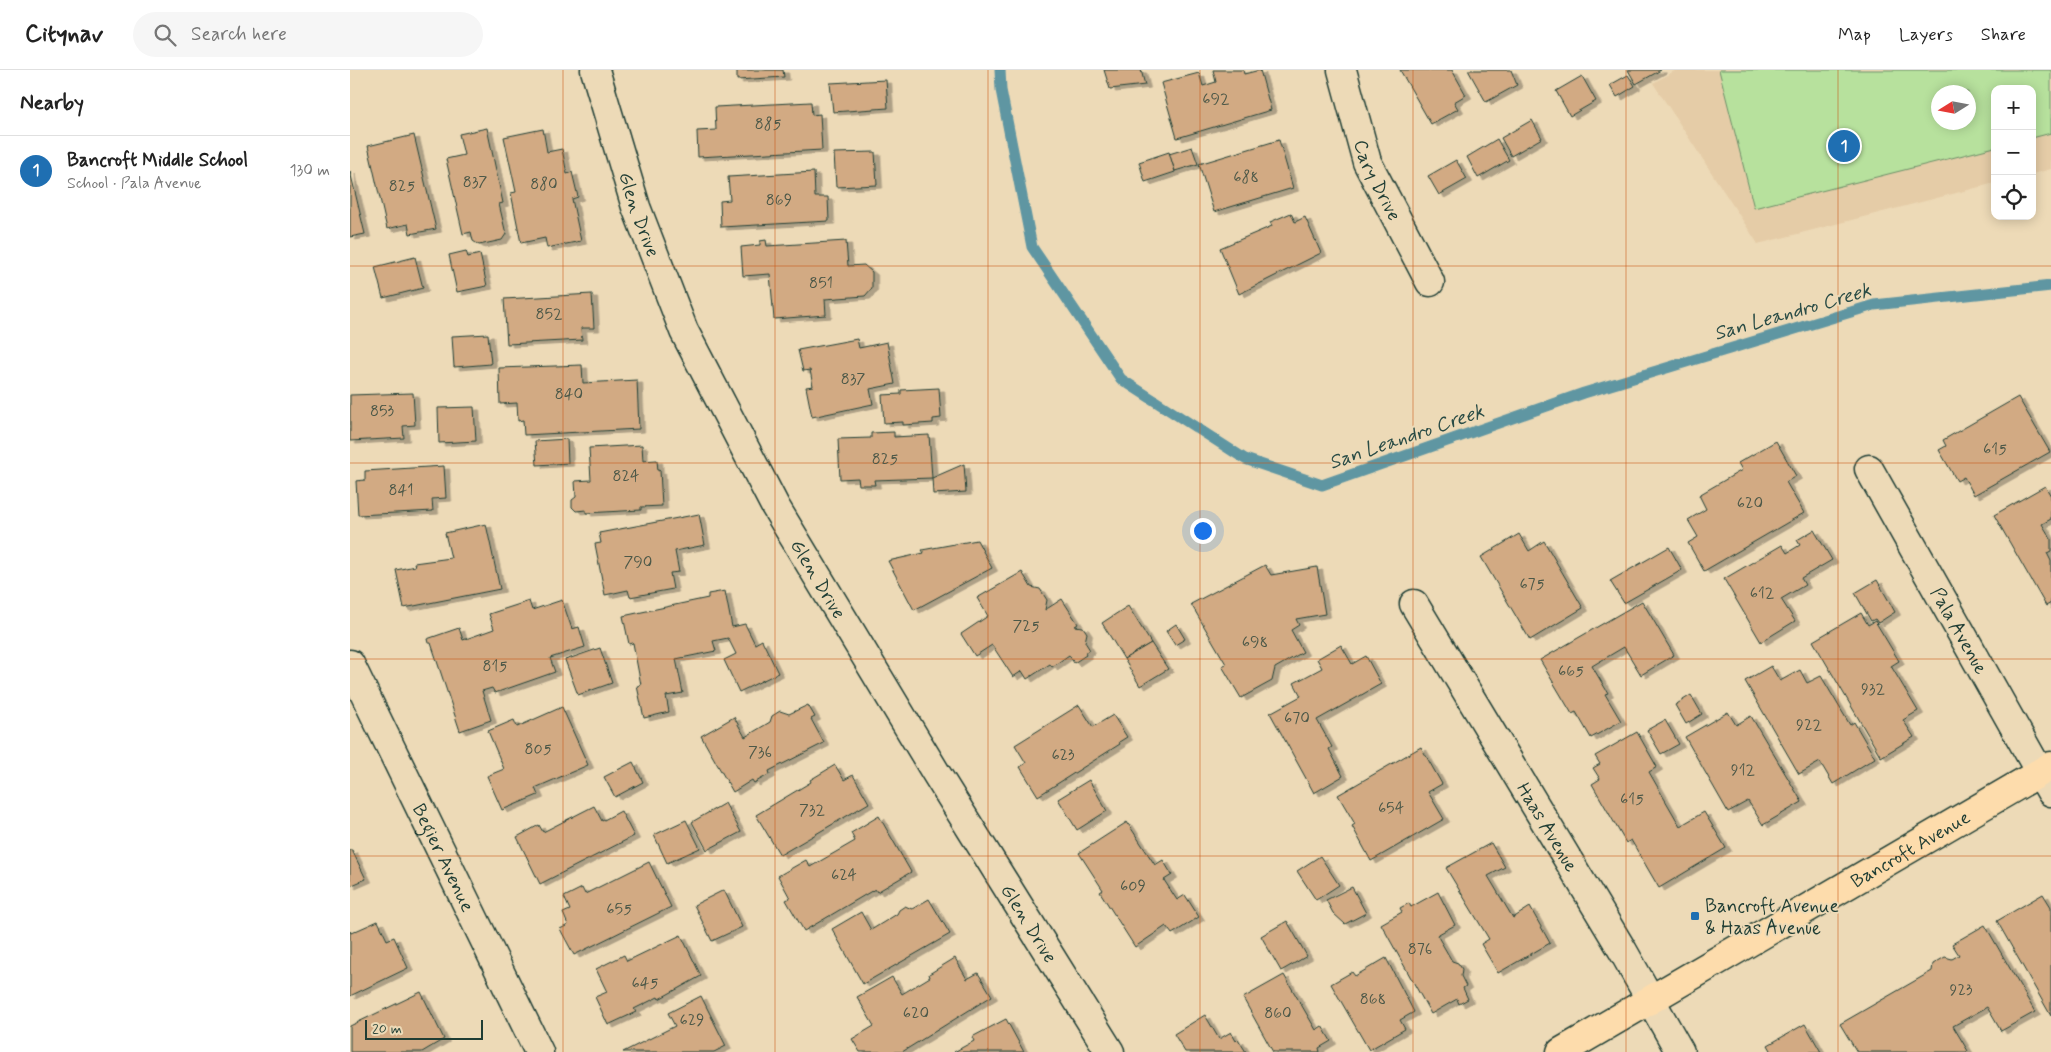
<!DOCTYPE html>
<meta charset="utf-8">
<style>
:root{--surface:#fff;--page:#f6f6f6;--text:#222;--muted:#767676;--line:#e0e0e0;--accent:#1f6fb2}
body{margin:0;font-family:Mynerve,sans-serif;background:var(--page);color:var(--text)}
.controls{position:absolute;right:15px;top:15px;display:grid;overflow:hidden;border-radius:10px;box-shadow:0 2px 12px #0003}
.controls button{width:45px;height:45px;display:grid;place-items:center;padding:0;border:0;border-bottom:1px solid var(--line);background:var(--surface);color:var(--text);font:25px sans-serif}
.compass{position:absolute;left:1581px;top:15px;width:45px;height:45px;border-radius:50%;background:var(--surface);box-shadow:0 2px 12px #0003;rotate:259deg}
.scale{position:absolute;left:15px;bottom:12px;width:118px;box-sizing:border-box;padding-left:5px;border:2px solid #1f3d34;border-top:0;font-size:14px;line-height:18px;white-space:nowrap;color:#1f3d34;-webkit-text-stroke:4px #eddab7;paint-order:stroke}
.you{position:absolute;left:852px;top:460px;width:18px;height:18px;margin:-12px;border:4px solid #fff;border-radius:50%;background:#1a73e8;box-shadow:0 0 0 8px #1a73e833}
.badge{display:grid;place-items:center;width:32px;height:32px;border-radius:50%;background:var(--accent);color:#fff;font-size:16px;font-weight:700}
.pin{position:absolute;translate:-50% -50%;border:2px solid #fff;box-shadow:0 1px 5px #0006}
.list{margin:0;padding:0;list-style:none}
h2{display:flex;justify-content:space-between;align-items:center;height:65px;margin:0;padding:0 20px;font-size:21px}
h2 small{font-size:16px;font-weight:400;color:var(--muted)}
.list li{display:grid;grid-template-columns:32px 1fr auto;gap:15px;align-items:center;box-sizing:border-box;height:70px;padding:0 20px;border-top:1px solid var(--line)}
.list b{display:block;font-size:19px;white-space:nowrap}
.list p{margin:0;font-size:16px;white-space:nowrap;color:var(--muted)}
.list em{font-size:16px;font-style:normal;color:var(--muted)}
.icon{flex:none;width:28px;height:28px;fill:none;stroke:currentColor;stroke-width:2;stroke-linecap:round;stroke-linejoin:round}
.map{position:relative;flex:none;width:1701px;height:982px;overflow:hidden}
header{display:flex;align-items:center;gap:30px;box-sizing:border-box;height:70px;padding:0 25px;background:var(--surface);border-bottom:1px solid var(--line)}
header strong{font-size:24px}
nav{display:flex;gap:28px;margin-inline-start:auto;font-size:18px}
.search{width:350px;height:45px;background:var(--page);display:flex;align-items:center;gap:12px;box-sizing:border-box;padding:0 18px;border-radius:28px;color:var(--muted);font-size:19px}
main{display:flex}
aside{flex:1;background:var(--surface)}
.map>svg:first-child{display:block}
.built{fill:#e5cca7;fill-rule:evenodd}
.green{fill:#b7e19d;stroke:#6b8f68;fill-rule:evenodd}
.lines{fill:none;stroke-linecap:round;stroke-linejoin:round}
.stream{stroke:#5f96a2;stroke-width:11}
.building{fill:#d2aa83;stroke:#1f3d34;filter:url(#shadow)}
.minor-casing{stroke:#1f3d34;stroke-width:31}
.major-casing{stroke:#1f3d34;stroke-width:31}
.minor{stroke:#eddab7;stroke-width:28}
.major{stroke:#fddcac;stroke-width:28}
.grid{fill:none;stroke:#ca5512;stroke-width:1;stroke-opacity:0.55}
.poi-dot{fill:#1f6fb2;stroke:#eddab7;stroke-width:2}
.labels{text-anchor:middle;stroke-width:4;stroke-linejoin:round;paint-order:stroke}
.number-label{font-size:16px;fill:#4c5848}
.street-label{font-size:19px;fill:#1f3d34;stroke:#eddab7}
.poi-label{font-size:19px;fill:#1f3d34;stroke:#eddab7;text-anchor:start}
.water-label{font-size:20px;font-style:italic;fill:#2a4c46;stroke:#eddab7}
</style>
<header>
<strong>Citynav</strong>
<div class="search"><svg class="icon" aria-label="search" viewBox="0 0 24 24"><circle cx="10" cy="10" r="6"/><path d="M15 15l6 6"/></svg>Search here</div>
<nav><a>Map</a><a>Layers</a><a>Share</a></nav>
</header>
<main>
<aside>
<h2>Nearby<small></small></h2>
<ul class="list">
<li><span class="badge">1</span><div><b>Bancroft Middle School</b><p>School · Pala Avenue</p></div><em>130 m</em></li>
</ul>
</aside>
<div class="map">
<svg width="1701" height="982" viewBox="0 0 1701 982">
<defs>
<filter id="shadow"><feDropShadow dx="5.5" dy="3" stdDeviation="0" flood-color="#0004"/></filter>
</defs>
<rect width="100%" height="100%" fill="#eddab7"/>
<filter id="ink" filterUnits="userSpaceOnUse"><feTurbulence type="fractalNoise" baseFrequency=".02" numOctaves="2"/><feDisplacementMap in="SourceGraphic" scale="10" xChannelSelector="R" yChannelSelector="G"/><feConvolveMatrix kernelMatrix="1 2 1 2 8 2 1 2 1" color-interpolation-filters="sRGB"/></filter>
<g filter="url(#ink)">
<path class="built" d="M1326 0H1701V99L1682 104V19H1645V113L1408 174 1303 13ZM1588 22H1618V52H1588Z"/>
<path class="green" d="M1369 0H1701V63L1682 68V19H1645V77L1404 138ZM1588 22H1618V52H1588Z"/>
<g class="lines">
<polyline class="stream" points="650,0 651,20 682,177 771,309 895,389 972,415 1234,323 1524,235 1701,216"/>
</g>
<g class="building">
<polygon points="387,0 433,0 434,7 387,10"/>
<polygon points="754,0 791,0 795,15 760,19"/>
<polygon points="863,0 893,0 894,4 910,0 921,40 827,68 811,13 849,3 853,16 866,12"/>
<polygon points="1050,0 1102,0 1116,25 1104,32 1108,39 1081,54"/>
<polygon points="1118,0 1161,0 1167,15 1136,32"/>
<polygon points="1278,0 1311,0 1286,14"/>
<polygon points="1278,5 1285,16 1267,27 1260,15"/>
<polygon points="1232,6 1246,31 1220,46 1206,21"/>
<polygon points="536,10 538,38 483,42 480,13"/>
<polygon points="461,32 462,45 470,44 472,80 348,87 347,61 366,60 365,37"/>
<polygon points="1182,50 1192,68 1161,86 1151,68"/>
<polygon points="137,58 153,133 149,134 156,164 152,170 129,175 123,171 121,162 113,164 96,89 114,85 109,64"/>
<polygon points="193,59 197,82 212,79 217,104 222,102 228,127 222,129 231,171 197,178 195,168 171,173 161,123 166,122 154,67"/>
<polygon points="64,65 86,159 60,164 58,154 37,159 18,76"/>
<polygon points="1147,69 1159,90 1128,108 1117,87"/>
<polygon points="929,70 943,118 864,142 849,94"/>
<polygon points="842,77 848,94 825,101 819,84"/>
<polygon points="525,82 527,115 486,117 484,83"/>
<polygon points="819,82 825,102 795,112 789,92"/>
<polygon points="1106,90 1117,109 1089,125 1078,106"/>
<polygon points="0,101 15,164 0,167"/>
<polygon points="464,102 465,127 478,127 479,151 371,157 370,131 380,130 378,107"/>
<polygon points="941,143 945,152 955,147 971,183 889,224 870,178 922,156 920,152"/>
<polygon points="416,170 417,176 496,171 498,196 514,195 522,202 522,218 515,226 475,229 476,245 424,249 420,204 393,206 391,177 410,175 410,171"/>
<polygon points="116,181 118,187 130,184 137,216 107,222 99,185"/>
<polygon points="65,187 73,218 33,228 25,197"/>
<polygon points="242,224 244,258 231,258 232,270 157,274 154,229"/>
<polygon points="138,264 141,294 104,297 102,266"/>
<polygon points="507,269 509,278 537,272 545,314 520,319 523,334 462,347 456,317 463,316 460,300 453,301 448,280"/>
<polygon points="232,295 233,313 287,310 289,359 174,365 173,350 168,351 167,333 150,334 149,298"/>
<polygon points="589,318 591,348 583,349 583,353 553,355 553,352 534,353 532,325 551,324 551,320"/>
<polygon points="63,323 65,355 53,356 54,368 0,371 0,325"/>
<polygon points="1668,327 1700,382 1624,425 1614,407 1607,411 1589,380 1596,376 1593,370"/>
<polygon points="124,337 126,371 89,373 88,338"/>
<polygon points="544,362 544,367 579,365 582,408 524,410 525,415 509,415 508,408 490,409 488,369 521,368 521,363"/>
<polygon points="217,369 218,393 187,395 185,371"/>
<polygon points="1426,371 1446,406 1436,412 1454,443 1354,501 1338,473 1348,467 1338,450 1356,439 1349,425 1392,400 1388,393"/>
<polygon points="292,375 293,391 307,390 308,401 310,400 312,436 291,437 291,440 236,443 236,440 226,441 222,437 222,430 226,427 225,411 241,410 239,378"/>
<polygon points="614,394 616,422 583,424 582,408"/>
<polygon points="94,396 96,428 82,429 83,441 8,445 6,411 15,410 15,401"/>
<polygon points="1695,416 1701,426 1701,449 1692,454 1701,469 1701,481 1697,483 1701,491 1701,533 1696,536 1644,445"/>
<polygon points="349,444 355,475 325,481 329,502 320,503 323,519 280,527 278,520 255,525 245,474 251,473 249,463"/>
<polygon points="136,454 150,519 54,538 46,500 65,496 64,493 101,488 95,463"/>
<polygon points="1464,460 1482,490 1451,508 1455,515 1431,529 1445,551 1411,572 1374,509 1432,475 1437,483 1450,475 1447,470"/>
<polygon points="1169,464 1179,481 1194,471 1233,538 1180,570 1131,487"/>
<polygon points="627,470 642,498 564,540 538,491 574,483 572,480"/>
<polygon points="1319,477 1332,500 1274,533 1260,511"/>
<polygon points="915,495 921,505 967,497 975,544 946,549 949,555 941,560 953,582 925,598 922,611 891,628 872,596 876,594 841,534"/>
<polygon points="672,502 681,517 690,519 697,530 695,540 712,529 728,554 725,556 733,557 737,563 735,572 740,580 735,583 736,585 724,593 719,585 702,597 700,594 677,609 672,601 663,607 642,575 625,586 611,564 638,546 627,528"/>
<polygon points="1527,510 1545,542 1528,553 1525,549 1521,551 1505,523"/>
<polygon points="375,521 382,557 395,554 405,574 412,570 428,603 389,622 374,590 386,584 378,568 363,571 366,581 326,589 333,623 316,626 319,642 294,648 287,616 291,615 283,573 279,574 273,546 358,528 358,524"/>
<polygon points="212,530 222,559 229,557 235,577 200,588 205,602 145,623 142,618 132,621 141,650 110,661 81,573 78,573 77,569 109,558 113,570 144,559 139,544 179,531 182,540"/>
<polygon points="1292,531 1324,585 1291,605 1274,577 1242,596 1258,623 1255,624 1271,651 1241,668 1226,642 1222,644 1190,590"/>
<polygon points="778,536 801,573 774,589 752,553"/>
<polygon points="1511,543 1518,555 1525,551 1549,591 1541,596 1568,641 1553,650 1564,667 1531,687 1463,571"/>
<polygon points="826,554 835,569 825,575 816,561"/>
<polygon points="801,573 818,599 790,616 774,589"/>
<polygon points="991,575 1002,594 1016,586 1031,614 967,650 982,677 979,679 993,706 964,723 920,643 951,626 944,613 972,598 967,589"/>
<polygon points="250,578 262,613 228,625 215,590"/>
<polygon points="1421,596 1430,611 1450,600 1457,613 1471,606 1500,655 1504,652 1525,688 1483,714 1470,692 1449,704 1395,611"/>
<polygon points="1341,625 1352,644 1336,654 1325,635"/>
<polygon points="458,635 465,647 461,649 474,673 419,701 420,704 404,713 402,710 383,722 351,666 384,647 395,667 420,652 422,646 430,641 439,644"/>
<polygon points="729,635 743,657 763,645 777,667 769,672 770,674 688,726 670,697 676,693 665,675"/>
<polygon points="212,637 238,695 185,718 188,725 152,740 137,706 154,699 138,661 164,650 167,657"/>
<polygon points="1378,642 1386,655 1401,646 1452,732 1413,755 1398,731 1378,742 1335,667"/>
<polygon points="1315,650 1329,674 1311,684 1297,660"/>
<polygon points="1287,662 1307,697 1299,702 1330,756 1354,742 1376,778 1309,818 1281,770 1276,773 1242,714 1250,709 1243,698 1250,694 1245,686"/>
<polygon points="1071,677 1092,714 1078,722 1094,749 1021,791 1002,756 1005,754 988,725"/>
<polygon points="283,692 293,712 265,727 254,707"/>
<polygon points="485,695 494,710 503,705 519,733 430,785 406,745 461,712 460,710"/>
<polygon points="739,710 757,741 727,760 708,729"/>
<polygon points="375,733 391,762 357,780 342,752"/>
<polygon points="244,736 252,751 271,741 284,766 190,814 167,767 189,755 193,762"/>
<polygon points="529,746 561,802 527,822 525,819 454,861 436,830 440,828 428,806 456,790 460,797 505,771 501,763"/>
<polygon points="336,750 350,778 317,793 304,765"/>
<polygon points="777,752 805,795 813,790 822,805 814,810 827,830 835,825 849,847 822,864 816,856 785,877 750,822 753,820 729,783"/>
<polygon points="1141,773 1155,797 1138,806 1163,848 1180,837 1200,873 1148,903 1131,874 1139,869 1096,798"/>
<polygon points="0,780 2,780 16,809 0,816"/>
<polygon points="970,786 989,815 966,830 947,801"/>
<polygon points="299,792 321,837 224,885 210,859 218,855 213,843 220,840 214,827 232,818 235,824"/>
<polygon points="1002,817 1016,843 995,854 983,843 976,830"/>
<polygon points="374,820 392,857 362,871 344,835"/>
<polygon points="1088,822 1105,855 1087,865 1102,891 1108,893 1112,899 1111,906 1116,916 1113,918 1118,929 1109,934 1107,929 1081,944 1031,854 1052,842 1050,838 1059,833 1061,837"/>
<polygon points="1693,824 1701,837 1701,946 1647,851"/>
<polygon points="579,829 600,864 513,914 482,859 511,842 521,860 547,844 549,840 555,836 562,839"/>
<polygon points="28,851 37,870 44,867 58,898 0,926 0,861 1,863"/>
<polygon points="937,851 957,886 931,901 911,866"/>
<polygon points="1635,855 1685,942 1651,961 1637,937 1603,956 1618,981 1616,982 1507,982 1490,954 1582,901 1583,894 1595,887 1602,889 1609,885 1602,874"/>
<polygon points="331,865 351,906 309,929 308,927 284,939 286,942 258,955 245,927 257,922 246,899 274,885 277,891"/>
<polygon points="605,888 617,909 628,903 642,926 552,982 510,982 502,969 524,956 507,927 542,907 552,924 580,907 579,904"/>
<polygon points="1036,888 1064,942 1050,950 1055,959 1019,980 981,914 1002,902 1005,906"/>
<polygon points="934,905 966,960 972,956 981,971 969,978 970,982 923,982 893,928"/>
<polygon points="71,922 94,969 72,982 0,982 0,956"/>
<polygon points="351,926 376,976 364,982 273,982 325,956 318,943"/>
<polygon points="855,945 869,969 881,962 886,971 888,969 896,982 835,982 824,964"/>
<polygon points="656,949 674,982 604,982 624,971 622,967"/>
<polygon points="1455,954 1471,982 1422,982 1418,975"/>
</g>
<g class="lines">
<g class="minor-casing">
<g id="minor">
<path id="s1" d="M245 0 286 137 334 261 425 436 586 703 760 982"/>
<path id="s2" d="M992 0 1017 92 1080 212"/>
<path id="s3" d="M1519 399 1701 722"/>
<path id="s4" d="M1064 534 1273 881 1330 982"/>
<path id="s5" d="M0 594 189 982"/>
</g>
</g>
<g class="major-casing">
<g id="major">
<path id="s6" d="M1211 982 1701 696"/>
</g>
</g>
<use href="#minor" class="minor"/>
<use href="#major" class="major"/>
</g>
</g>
<path class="grid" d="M213 0V982M425 0V982M638 0V982M850 0V982M1063 0V982M1276 0V982M1488 0V982M0 196H1701M0 393H1701M0 589H1701M0 786H1701"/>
<rect class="poi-dot" x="1340" y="841" width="10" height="10" rx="2.5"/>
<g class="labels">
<g class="number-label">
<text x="866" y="34">692</text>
<text x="418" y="59">885</text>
<text x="896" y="112">688</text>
<text x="125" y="117">837</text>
<text x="194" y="119">880</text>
<text x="52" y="121">825</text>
<text x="429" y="135">869</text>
<text x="471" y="218">851</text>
<text x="199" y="249">852</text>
<text x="503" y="314">837</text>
<text x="219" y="329">840</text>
<text x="32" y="346">853</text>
<text x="1645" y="384">615</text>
<text x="535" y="394">825</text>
<text x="276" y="411">824</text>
<text x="51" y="425">841</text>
<text x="1400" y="438">620</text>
<text x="288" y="497">790</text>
<text x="1182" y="519">675</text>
<text x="1412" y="528">612</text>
<text x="676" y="561">725</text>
<text x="905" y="577">698</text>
<text x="145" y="601">815</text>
<text x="1221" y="606">665</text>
<text x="1523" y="624">932</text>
<text x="947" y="653">670</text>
<text x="1459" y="660">922</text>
<text x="188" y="684">805</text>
<text x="410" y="687">736</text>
<text x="713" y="690">623</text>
<text x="1393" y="705">912</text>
<text x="1282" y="734">615</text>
<text x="1041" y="743">654</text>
<text x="462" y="745">732</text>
<text x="494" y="810">624</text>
<text x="783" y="821">609</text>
<text x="269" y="844">655</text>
<text x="1070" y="884">876</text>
<text x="295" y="918">645</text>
<text x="1611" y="925">923</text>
<text x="1023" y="934">868</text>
<text x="566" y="948">620</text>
<text x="928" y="948">860</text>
<text x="342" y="955">629</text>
</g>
<g class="street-label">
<text dy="7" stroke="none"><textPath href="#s2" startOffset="116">Cary Drive</textPath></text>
<text dy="7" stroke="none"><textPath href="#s1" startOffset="151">Glen Drive</textPath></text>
<text dy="7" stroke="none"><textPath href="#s1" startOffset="558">Glen Drive</textPath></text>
<text dy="7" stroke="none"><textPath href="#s3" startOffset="185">Pala Avenue</textPath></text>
<text dy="7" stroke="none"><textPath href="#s4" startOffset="260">Haas Avenue</textPath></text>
<text dy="7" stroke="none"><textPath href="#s6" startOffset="404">Bancroft Avenue</textPath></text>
<text dy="7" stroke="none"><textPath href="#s5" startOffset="215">Begier Avenue</textPath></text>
<text dy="7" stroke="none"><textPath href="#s1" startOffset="962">Glen Drive</textPath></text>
</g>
<g class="poi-label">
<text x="1355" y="842">Bancroft Avenue<tspan x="1355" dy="22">&amp; Haas Avenue</tspan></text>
</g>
<g class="water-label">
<text transform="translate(1442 241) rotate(-16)" y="7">San Leandro Creek</text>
<text transform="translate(1056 366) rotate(-19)" y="7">San Leandro Creek</text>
</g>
</g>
</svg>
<div class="controls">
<button>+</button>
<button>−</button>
<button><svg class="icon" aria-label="locate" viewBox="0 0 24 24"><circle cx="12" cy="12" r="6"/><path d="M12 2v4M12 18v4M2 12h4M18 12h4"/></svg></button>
</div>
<svg class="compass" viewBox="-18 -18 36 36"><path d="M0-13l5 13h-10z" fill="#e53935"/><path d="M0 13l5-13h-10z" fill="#767676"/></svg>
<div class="scale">20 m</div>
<div class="you"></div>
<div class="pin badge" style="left:1494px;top:76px">1</div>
</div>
</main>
